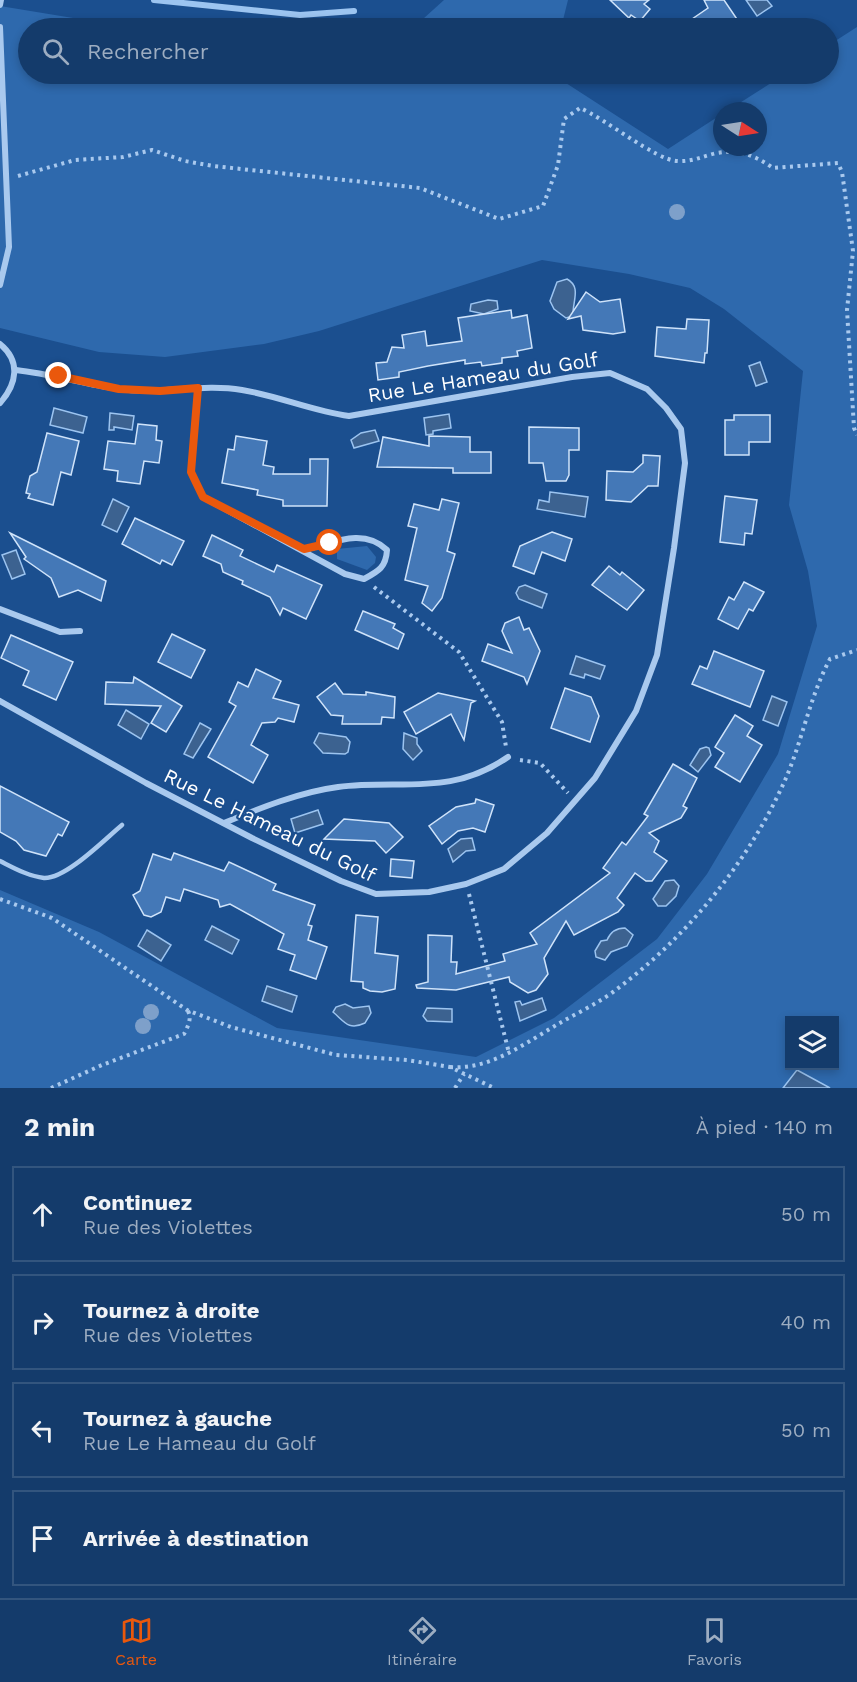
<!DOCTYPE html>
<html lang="fr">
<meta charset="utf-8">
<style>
:root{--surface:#143b6b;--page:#214673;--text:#f1f3f6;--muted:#9dadc1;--line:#33557e;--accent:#ea580c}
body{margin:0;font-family:"Work Sans",sans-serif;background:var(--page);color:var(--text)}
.controls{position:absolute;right:18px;bottom:18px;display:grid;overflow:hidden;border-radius:0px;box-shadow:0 3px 9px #0003}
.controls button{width:54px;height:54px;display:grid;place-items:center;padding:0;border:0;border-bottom:2px solid var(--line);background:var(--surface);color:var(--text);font:30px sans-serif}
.compass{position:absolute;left:713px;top:102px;width:54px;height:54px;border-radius:50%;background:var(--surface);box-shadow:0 3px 9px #0003;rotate:102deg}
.stop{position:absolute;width:18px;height:18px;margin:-14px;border:4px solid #ea580c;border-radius:50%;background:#fff}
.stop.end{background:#ea580c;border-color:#fff;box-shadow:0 2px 6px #0008}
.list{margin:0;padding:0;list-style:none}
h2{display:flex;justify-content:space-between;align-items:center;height:78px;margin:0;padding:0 24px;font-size:26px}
h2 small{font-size:20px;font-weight:400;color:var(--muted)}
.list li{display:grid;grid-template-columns:39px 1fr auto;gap:18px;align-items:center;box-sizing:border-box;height:96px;margin:0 12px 12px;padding:0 12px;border:2px solid var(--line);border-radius:0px}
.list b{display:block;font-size:22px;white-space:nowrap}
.list p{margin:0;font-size:20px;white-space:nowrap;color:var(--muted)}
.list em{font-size:20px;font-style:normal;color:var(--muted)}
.icon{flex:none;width:33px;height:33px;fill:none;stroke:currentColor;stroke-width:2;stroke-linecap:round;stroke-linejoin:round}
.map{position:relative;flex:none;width:857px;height:1088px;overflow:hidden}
.search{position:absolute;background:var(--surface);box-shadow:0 3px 9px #0003;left:18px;right:18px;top:18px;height:66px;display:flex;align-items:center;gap:15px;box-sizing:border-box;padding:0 21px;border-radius:33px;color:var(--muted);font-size:22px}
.sheet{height:510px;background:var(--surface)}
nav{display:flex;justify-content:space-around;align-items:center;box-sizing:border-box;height:84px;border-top:2px solid var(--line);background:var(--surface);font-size:16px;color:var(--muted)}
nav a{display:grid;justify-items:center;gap:3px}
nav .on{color:var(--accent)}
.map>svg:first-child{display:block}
.green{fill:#2e69ad;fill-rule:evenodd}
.water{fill:#3c6290;stroke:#9cc4f0;stroke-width:1.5}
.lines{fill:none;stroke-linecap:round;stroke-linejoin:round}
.stream{stroke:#9cc4f0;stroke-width:6}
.building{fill:#4478b7;stroke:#cfe3fa;stroke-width:1.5}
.path{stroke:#a9c9ee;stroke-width:4;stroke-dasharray:3 4.5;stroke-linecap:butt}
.service{stroke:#a9c9ee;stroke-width:4.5}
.minor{stroke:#a9c9ee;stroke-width:6}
.tree{fill:#7ea0ca}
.route{stroke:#ea580c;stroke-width:8}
.labels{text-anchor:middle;stroke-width:4.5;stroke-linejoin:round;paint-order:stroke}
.street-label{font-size:20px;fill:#fff;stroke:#1b4f8f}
</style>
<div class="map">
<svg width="857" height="1088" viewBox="0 0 857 1088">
<rect width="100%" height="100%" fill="#1b4f8f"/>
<g class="green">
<polygon points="444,0 568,0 561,28 413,28"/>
<path d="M0 6 134 28H28V74H407L433 78 435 74H552L668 149 722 114V147H758V111H727L785 74H828L829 45 857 27V1088H0V890L99 932 277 1028 476 1057 554 1018 657 939 707 874 778 754 817 626 808 571 789 505 803 371 724 309 690 288 629 274 542 260 319 331 264 344 165 357 99 352 0 328ZM790 1020H834V1066H790Z"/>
<polygon points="367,546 376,557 375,563 367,570 337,559 337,549"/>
</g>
<g class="water">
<polygon points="746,0 767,0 772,6 757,16"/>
<path d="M567 279C582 287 572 302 573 316L566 318 554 309 550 301 557 282Z"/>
<polygon points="488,300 497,301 498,309 484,314 470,311 471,304"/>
<polygon points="760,362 767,382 756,386 749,366"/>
<polygon points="54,408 87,417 83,433 50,425"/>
<polygon points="110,413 134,416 132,430 114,427 114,430 109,430"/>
<polygon points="449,414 451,428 433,431 433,434 426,435 424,418"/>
<polygon points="375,430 379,441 354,448 351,440 361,433"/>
<polygon points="550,492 588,497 585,517 537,509 539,500 549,502"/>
<polygon points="113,499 129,507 117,532 102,525"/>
<polygon points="16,550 25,574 12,579 2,555"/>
<polygon points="525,585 547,594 542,608 519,599 516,593 519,587"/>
<polygon points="576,656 605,666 600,679 585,674 584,678 570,674"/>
<polygon points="772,696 787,702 778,726 763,720"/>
<polygon points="126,710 149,724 141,739 118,725"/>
<polygon points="200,723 211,729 193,758 184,754"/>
<polygon points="319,733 346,737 350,742 348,752 345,754 323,753 314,743"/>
<polygon points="404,733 417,738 417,744 422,751 413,760 403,749"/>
<polygon points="706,747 709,748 711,755 698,772 690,765 700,749"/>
<polygon points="318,810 323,824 295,833 291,819"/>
<polygon points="472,838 475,850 466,851 453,862 448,849 461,839"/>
<polygon points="674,880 679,886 676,896 666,906 658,906 653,899 665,881"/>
<polygon points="212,926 239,940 232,954 205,940"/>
<path d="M625 928 633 935 627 946 611 952 605 960 596 957 595 951 601 941 607 940C610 933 616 928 625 928Z"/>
<polygon points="147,930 171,945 161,961 138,946"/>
<polygon points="267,986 297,996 292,1012 262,1001"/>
<polygon points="542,998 546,1010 520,1021 515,1002 520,1001 522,1005"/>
<path d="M345 1004 353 1008 369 1006 371 1013 365 1023C348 1031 344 1021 333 1012L336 1007Z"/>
<polygon points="427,1008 452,1009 452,1022 427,1021 423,1016"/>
<polygon points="797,1070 830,1088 783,1088"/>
</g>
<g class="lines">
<polyline class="stream" points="154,0 300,15 354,11"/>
</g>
<g class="building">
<polygon points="610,0 649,0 644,4 650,9 640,21 631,15 629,18"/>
<polygon points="704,0 724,0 743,28 679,28 708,8"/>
<polygon points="586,292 600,302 620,299 625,332 613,334 583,330 581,316 568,319"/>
<polygon points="511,310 512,318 527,315 532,348 517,351 518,356 502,358 502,363 482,366 481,362 465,364 465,360 428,366 399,372 399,377 378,380 376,363 387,362 392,347 404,348 402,335 425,331 427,346 462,341 458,318"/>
<polygon points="687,319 709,320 707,353 705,353 704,363 655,356 657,327 686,329"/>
<polygon points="734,415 770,415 770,442 749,442 749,455 725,455 725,420 734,420"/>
<polygon points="138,424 157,426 156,440 162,441 159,463 144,461 140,484 117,481 118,471 104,469 108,441 135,444"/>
<polygon points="529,427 579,428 579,450 569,450 569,475 566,481 546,481 543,463 529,463"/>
<polygon points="47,433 79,441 71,475 61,472 53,505 28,498 30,494 26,493 30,476 37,472"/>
<polygon points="236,436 267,441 263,465 274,467 273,474 310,474 310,459 328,459 327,506 283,506 283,500 257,495 258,490 222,483 228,449 234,450"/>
<polygon points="429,436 470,437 470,452 491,452 491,473 453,473 453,468 377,467 383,437 429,446"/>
<polygon points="643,455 660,456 658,486 648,486 631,502 606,500 607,471 633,472 643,463"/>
<polygon points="725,496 757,500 752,534 745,533 744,545 720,542"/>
<polygon points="442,499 459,503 447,551 455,554 442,598 432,611 422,603 428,586 405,580 417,528 408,526 414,504 439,510"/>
<polygon points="135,518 184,541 172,565 162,560 160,564 122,544"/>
<polygon points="552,532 572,539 565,561 542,552 534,574 513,566 520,546"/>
<polygon points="10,533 106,581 101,601 78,590 59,597 51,578 24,559 26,557"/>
<polygon points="212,535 243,550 240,556 274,572 277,565 322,585 306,619 283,608 280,615 270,597 242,584 243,581 223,572 221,564 203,556"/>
<polygon points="609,566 620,575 622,572 644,590 627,610 592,585"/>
<polygon points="744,582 764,592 753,611 749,609 738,629 718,619 729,597 734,600"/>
<polygon points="363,611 395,624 393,628 404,634 398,649 355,630"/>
<polygon points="519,617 524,630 529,628 540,651 527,684 524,677 482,661 488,644 512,653 502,631 505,623"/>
<polygon points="172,634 205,650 191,678 158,662"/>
<polygon points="11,635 73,662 56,700 23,685 29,671 1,658"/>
<polygon points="714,651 764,671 750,707 692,684 700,666 707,669"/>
<polygon points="256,669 281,681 273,698 299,705 294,722 278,718 275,722 262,723 251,745 268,755 253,783 208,757 236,706 229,702 238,682 248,687"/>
<polygon points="134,677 182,706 166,732 151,723 161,706 105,704 106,682 133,683"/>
<polygon points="335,683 343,694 366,695 366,692 395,697 394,718 382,717 381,724 342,724 343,716 331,715 317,697"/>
<polygon points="565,688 591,697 599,716 590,742 551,728"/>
<polygon points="438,693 475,701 471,703 464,740 451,714 416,734 404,712"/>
<polygon points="735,715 753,726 747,736 762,745 740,782 715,767 724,753 715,747"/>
<polygon points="673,764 697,778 683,806 687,808 681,818 649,833 659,841 654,852 667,861 652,881 646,881 635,873 617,898 624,905 618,912 574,935 566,921 544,958 548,974 536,990 528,993 510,982 509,977 456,990 417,988 416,985 428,982 428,935 452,936 451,962 457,962 456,974 505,961 503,954 537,944 530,933 610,873 603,868 622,842 626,845 648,816 644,814"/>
<polygon points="0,786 69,822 62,836 58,834 46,856 24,850 16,841 0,832"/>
<polygon points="476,799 494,805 485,832 473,828 458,831 442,844 429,826 456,807 475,803"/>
<polygon points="344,819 389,823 403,837 386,853 375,841 324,839"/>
<polygon points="174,853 224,871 229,862 276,884 273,890 315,905 308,925 312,926 308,940 327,947 316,979 290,970 295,955 278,949 284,934 230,904 220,907 218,900 184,889 180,901 166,897 161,912 151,917 144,915 133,895 140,891 153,854 171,860"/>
<polygon points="391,859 414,861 412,878 390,876"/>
<polygon points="356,915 378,917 375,953 398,956 395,989 382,992 370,991 363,988 363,982 351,981"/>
</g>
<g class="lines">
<g class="path">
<path d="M18 176 75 160 123 157 152 150 185 161 213 166 420 188 499 219 543 206 558 165 564 119 580 108C604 118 656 160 677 161 692 162 703 156 717 153 739 149 756 156 773 168L838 163 842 172 853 251 847 310 854 428 857 435"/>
<polyline points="374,587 459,652 502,722 506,747"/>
<polyline points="520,760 540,763 568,793"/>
<polyline points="469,894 509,1053"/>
<polyline points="0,899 52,918 187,1010 231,1027 336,1055 407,1060 450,1067 494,1088"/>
<path d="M450 1067C490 1070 524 1044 558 1024 577 1013 599 1003 617 989 688 936 750 860 786 778 803 738 810 696 830 659L857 650"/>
<path d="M51 1088 102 1065 184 1034C188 1026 192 1019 188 1011"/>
<polyline points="455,1088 464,1074"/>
</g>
<path class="service" d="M0 861C14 868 28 876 44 878 66 879 105 839 122 825"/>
<g class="minor">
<polyline points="0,5 1,0"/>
<polyline points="0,27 9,247 0,285"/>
<path d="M0 344C21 361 17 384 0 403"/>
<path d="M198 388 191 472 203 497 345 574 364 579C379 571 386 567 387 550 363 527 333 543 304 550"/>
<polyline points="0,609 60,632 80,631"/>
<path d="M0 701 146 783 252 838 341 881 376 894 429 892 466 884 504 869 547 833 595 778 636 711 657 655 674 548 685 463 681 429 666 408 647 389 610 373 572 377 349 416C312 411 279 396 242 390 202 383 160 395 119 389 84 384 51 374 16 370"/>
<path d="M224 823C260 808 300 792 338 787 401 779 450 797 508 757"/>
</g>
</g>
<g class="tree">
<circle cx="677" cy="212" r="8"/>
<circle cx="151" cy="1012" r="8"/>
<circle cx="143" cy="1026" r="8"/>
</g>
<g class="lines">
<polyline class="route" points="59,376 119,389 160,391 198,388 191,472 203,497 304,549 330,543"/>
</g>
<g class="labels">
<g class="street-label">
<text transform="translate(483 377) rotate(-9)" y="7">Rue Le Hameau du Golf</text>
<text transform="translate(270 825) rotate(26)" y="7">Rue Le Hameau du Golf</text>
</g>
</g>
</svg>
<div class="controls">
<button><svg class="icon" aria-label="layers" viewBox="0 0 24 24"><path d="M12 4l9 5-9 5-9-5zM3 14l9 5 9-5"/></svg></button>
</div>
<svg class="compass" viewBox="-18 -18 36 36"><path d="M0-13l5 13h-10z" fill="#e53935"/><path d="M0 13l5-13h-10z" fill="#9dadc1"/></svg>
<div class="stop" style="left:330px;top:543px"></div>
<div class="stop end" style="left:59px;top:376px"></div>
<div class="search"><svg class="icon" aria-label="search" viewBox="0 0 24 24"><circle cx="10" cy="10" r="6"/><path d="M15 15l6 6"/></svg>Rechercher</div>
</div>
<section class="sheet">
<h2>2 min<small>À pied · 140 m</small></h2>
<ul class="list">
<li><svg class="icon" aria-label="ahead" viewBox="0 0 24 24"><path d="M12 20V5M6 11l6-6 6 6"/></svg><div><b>Continuez</b><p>Rue des Violettes</p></div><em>50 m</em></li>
<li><svg class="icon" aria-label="right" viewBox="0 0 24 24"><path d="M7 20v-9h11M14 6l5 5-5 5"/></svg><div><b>Tournez à droite</b><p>Rue des Violettes</p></div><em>40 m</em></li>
<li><svg class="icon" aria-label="left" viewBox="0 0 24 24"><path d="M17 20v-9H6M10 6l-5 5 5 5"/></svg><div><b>Tournez à gauche</b><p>Rue Le Hameau du Golf</p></div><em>50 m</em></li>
<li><svg class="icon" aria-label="arrive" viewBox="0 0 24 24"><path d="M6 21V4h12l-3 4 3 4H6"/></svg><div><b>Arrivée à destination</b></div></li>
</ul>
</section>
<nav>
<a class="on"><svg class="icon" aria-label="map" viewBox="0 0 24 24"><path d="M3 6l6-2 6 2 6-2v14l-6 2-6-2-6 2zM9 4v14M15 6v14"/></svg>Carte</a>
<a><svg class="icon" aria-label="directions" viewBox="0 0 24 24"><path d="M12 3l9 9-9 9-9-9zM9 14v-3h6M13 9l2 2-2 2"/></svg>Itinéraire</a>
<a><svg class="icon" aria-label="saved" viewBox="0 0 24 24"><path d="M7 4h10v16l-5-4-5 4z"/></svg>Favoris</a>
</nav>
